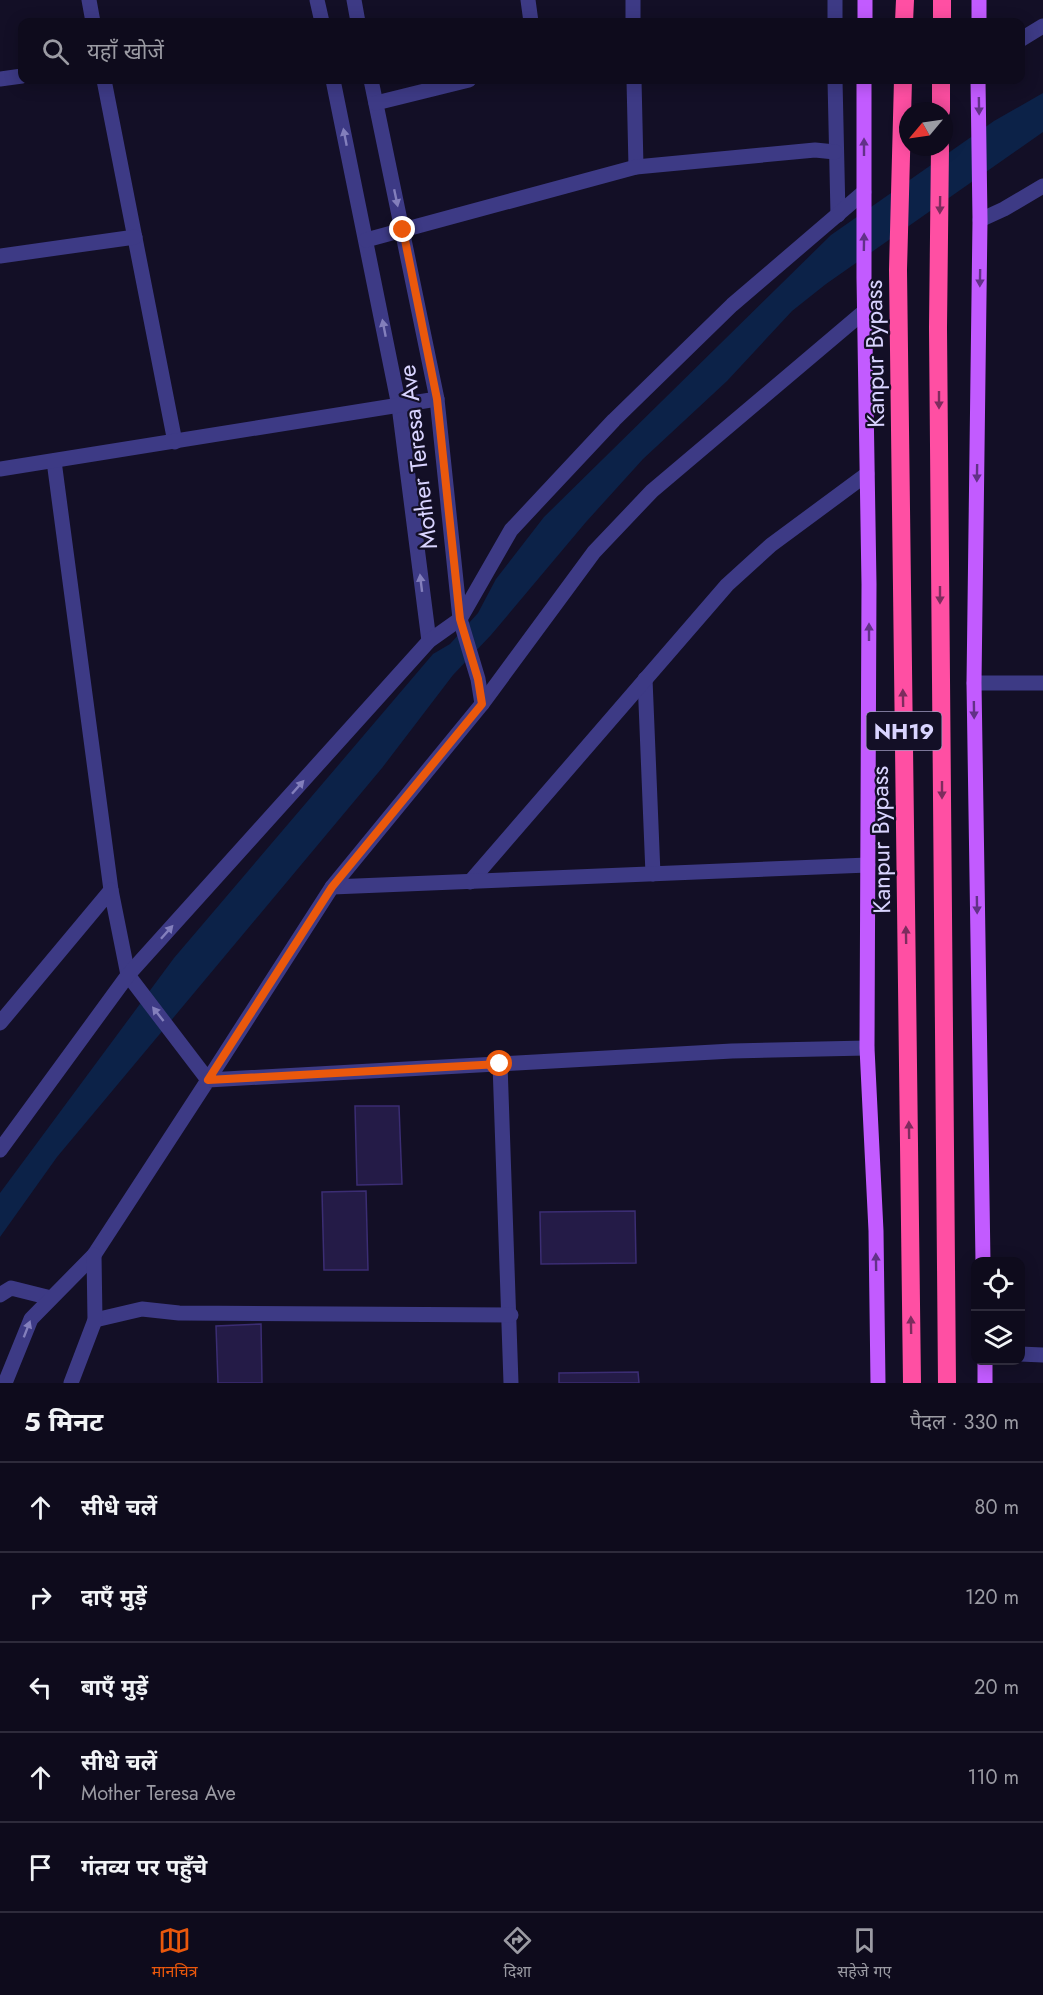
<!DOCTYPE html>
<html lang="hi">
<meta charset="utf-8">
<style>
:root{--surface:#0e0b1c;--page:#1c1929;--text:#f1f3f6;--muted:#9b9ba3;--line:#2e2b3b;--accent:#ea580c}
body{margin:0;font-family:Jost,"Noto Sans Devanagari",sans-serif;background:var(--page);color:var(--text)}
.controls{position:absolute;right:18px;bottom:18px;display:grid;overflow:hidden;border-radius:12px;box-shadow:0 3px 15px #0003}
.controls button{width:54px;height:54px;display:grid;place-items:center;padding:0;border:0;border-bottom:2px solid var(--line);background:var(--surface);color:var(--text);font:30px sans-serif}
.compass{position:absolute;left:899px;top:102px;width:54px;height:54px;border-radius:50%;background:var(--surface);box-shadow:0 3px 15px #0003;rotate:241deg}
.stop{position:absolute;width:18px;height:18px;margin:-14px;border:4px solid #ea580c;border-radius:50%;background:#fff}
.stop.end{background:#ea580c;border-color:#fff;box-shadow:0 2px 6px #0008}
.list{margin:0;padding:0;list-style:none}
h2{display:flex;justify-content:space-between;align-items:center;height:78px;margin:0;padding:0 24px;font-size:26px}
h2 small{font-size:20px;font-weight:400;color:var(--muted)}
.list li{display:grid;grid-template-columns:39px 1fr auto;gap:18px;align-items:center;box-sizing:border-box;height:90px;padding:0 24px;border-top:2px solid var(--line)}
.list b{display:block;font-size:22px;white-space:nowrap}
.list p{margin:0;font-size:20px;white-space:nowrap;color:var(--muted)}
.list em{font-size:20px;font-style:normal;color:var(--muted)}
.icon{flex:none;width:33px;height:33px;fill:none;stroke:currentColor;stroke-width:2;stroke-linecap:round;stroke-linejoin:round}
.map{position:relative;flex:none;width:1043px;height:1383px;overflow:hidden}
.search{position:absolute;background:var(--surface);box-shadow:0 3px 15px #0003;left:18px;right:18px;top:18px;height:66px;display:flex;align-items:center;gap:15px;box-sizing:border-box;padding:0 21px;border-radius:12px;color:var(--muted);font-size:22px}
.sheet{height:528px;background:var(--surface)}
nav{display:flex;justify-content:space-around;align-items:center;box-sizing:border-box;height:84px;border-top:2px solid var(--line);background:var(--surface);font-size:16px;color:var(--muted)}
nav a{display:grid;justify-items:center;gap:3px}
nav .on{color:var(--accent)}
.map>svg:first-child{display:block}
.water{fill:#0c2248}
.building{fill:#241b47;stroke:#3b2d73;stroke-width:1.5}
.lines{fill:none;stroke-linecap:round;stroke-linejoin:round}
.minor{stroke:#3d3a85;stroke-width:15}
.major{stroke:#c25bff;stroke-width:15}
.highway{stroke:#ff4fa3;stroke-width:18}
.oneway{fill:#623188}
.oneway2{fill:#837fbc}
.oneway3{fill:#7d2c5e}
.route{stroke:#ea580c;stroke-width:8}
.labels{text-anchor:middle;stroke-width:4.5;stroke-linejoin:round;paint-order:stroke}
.shield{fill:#130f26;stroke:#9e99be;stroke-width:1.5}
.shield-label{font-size:22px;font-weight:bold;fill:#d9d4ff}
.street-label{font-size:24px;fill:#d9d4ff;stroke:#130f26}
</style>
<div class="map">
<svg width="1043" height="1383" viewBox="0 0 1043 1383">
<rect width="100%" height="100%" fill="#130f26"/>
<polygon class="water" points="1043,93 1043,132 826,284 792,311 727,381 643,459 586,522 491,635 453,675 382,768 57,1157 0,1237 0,1193 174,958 433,654 450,644 478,613 496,579 544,517 831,235 994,121"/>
<g class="building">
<polygon points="355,1106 399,1106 402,1184 357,1185"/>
<polygon points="366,1191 368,1270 324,1270 322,1192"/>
<polygon points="635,1211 636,1263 541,1264 540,1212"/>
<polygon points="261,1324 262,1383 218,1383 216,1326"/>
<polygon points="638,1372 639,1383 559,1383 559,1373"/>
</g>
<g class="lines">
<g class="minor">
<polyline points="89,0 93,22"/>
<polyline points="317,0 322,22"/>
<polyline points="354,0 358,22"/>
<polyline points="528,0 531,22"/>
<polyline points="633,0 633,22"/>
<polyline points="835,0 835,22"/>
<polyline points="1020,40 1043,26"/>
<polyline points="0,79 22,76"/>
<polyline points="104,80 175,442"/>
<polyline points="333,80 399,406 429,641"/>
<polyline points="371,80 437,399 460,619 478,679 482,704"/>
<polyline points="634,80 636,167"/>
<polyline points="835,80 838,215"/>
<polyline points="376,103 469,80"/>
<polyline points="980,220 1004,209 1043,186"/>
<polyline points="366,240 636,167 815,150 835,152"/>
<polyline points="0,256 135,237"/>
<polyline points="54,461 111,890"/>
<polyline points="0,469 437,399"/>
<polyline points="645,679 653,874"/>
<polyline points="974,683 1043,683"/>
<polyline points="470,882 727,585 771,545 867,474"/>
<polyline points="332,887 868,865"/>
<polyline points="0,1023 111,890 128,975 208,1080 332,887 482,704 594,552 652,491 866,310"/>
<polyline points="500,1064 511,1383"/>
<polyline points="0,1150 128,975 429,641 460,619 511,530 614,420 732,305 864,192"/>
<polyline points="0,1295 11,1288 51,1298"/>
<polyline points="95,1320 142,1309 179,1313 511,1315"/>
<polyline points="1020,1354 1043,1355"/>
<polyline points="5,1383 31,1319 94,1255 208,1080 732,1051 867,1048"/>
<polyline points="71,1383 95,1320 94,1255"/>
</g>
<g class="major">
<polyline points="865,22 865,0"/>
<polyline points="979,22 979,0"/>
<polyline points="864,80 864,278 869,584 867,1048 876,1231 878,1383"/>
<polyline points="978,80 980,220 974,683 983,1262"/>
<polyline points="985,1360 985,1383"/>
</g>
<g class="highway">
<polyline points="904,22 905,0"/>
<polyline points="942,22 942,0"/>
<polyline points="903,80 898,270 912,1383"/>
<polyline points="941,111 941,80"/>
<polyline points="940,147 938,328 947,1383"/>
</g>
</g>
<defs><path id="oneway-solid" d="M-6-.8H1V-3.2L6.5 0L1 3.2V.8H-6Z" transform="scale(1.5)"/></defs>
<g class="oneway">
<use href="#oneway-solid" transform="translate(979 106) rotate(89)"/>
<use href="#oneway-solid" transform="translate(864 147) rotate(-90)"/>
<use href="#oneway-solid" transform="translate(864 242) rotate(-89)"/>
<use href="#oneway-solid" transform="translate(980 278) rotate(91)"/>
<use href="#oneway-solid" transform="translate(977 473) rotate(91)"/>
<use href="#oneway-solid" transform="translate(869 632) rotate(-90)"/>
<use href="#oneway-solid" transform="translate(974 710) rotate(89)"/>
<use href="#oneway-solid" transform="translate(977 905) rotate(89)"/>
<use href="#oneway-solid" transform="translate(876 1262) rotate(-91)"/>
</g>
<g class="oneway2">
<use href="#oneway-solid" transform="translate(345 137) rotate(-101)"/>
<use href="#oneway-solid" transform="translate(396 198) rotate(78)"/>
<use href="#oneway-solid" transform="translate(384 328) rotate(-101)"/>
<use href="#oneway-solid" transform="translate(421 583) rotate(-97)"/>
<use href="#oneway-solid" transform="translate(298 787) rotate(-48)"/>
<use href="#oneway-solid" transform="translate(167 932) rotate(-48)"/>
<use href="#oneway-solid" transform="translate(158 1014) rotate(-128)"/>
<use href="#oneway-solid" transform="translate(27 1329) rotate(-69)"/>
</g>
<g class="oneway3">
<use href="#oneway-solid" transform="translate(940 205) rotate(91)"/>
<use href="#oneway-solid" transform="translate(939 400) rotate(90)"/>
<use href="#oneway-solid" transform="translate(940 595) rotate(90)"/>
<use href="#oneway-solid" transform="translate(903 698) rotate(-91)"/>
<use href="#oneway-solid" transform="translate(942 790) rotate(90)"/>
<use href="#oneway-solid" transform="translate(906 935) rotate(-91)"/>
<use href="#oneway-solid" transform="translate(909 1130) rotate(-91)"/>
<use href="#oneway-solid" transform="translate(911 1325) rotate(-91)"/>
</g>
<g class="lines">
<polyline class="route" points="403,230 437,399 460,619 478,679 482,704 332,887 208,1080 500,1064"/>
</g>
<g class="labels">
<rect class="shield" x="866.5" y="712" width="75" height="38" rx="4.5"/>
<g class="shield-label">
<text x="904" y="739">NH19</text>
</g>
<g class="street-label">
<text transform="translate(875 354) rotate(-91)" y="8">Kanpur Bypass</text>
<text transform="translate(418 457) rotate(-97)" y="8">Mother Teresa Ave</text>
<text transform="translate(881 840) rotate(-91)" y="8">Kanpur Bypass</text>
</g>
</g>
</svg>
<div class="controls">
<button><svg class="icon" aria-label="locate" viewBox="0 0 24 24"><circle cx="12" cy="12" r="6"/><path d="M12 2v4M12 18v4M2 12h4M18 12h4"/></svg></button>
<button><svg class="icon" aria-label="layers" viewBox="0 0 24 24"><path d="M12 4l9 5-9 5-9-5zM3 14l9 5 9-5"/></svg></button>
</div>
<svg class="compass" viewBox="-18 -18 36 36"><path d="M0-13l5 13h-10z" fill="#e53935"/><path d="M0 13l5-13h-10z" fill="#9b9ba3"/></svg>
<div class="stop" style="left:500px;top:1064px"></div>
<div class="stop end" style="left:403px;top:230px"></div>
<div class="search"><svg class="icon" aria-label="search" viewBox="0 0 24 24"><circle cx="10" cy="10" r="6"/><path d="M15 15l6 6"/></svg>यहाँ खोजें</div>
</div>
<section class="sheet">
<h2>5 मिनट<small>पैदल · 330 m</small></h2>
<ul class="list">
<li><svg class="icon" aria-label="ahead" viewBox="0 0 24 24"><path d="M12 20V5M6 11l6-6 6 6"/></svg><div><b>सीधे चलें</b></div><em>80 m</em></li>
<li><svg class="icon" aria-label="right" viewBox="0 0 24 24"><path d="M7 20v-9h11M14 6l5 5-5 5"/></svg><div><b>दाएँ मुड़ें</b></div><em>120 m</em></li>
<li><svg class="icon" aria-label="left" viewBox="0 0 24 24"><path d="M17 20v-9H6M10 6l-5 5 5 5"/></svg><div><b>बाएँ मुड़ें</b></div><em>20 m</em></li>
<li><svg class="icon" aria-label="ahead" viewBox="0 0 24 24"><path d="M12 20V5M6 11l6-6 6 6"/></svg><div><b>सीधे चलें</b><p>Mother Teresa Ave</p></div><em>110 m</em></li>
<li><svg class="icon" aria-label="arrive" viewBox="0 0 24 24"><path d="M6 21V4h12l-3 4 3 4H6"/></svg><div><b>गंतव्य पर पहुँचे</b></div></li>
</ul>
</section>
<nav>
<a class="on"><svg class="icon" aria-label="map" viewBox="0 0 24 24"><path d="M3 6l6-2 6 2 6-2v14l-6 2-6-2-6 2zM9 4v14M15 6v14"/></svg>मानचित्र</a>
<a><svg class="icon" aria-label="directions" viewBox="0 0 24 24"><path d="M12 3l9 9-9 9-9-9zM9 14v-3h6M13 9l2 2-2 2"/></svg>दिशा</a>
<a><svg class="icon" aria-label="saved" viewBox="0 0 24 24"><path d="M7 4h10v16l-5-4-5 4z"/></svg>सहेजे गए</a>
</nav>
